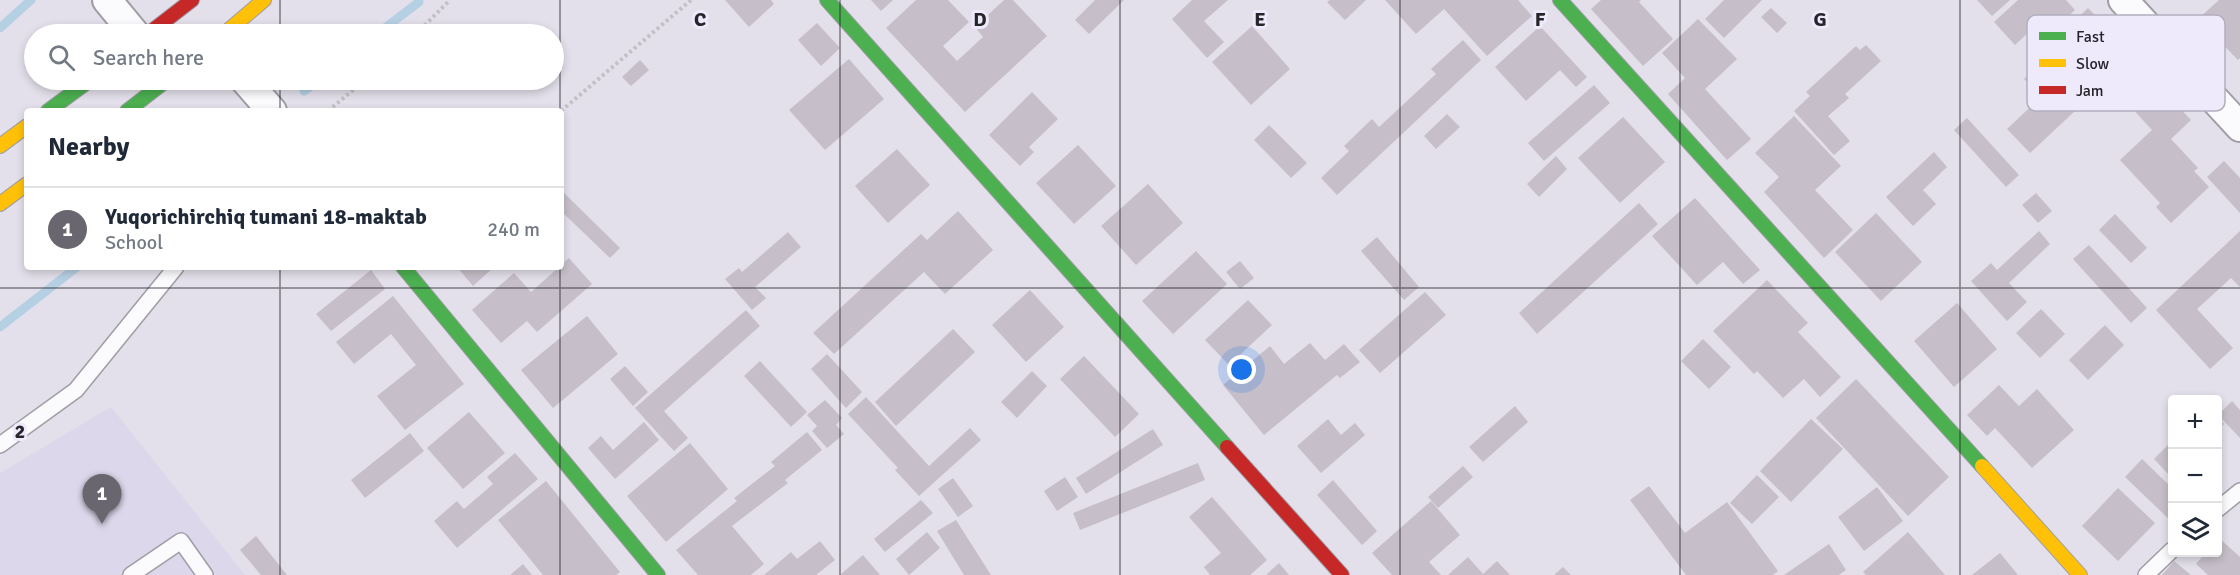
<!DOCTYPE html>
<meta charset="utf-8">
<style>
:root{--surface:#fff;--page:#f6f6f7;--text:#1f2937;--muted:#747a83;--line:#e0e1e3;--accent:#69666f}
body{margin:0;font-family:Signika,sans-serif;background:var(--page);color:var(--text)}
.controls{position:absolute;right:18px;bottom:18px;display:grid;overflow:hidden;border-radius:6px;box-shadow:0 3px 9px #0003}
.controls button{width:54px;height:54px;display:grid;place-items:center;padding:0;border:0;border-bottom:2px solid var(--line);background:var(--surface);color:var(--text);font:30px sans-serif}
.you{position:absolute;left:1242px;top:370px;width:21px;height:21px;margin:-15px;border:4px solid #fff;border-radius:50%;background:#1a73e8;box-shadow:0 0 0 9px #1a73e833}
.badge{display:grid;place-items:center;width:39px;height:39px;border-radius:50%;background:var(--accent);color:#fff;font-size:20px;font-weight:700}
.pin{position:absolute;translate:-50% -50px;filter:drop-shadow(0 2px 3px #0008)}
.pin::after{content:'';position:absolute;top:32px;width:21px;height:18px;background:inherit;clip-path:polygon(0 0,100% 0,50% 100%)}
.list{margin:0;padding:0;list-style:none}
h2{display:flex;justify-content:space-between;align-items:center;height:78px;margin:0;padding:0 24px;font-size:26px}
h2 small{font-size:20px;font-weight:400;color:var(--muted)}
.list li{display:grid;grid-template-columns:39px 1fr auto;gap:18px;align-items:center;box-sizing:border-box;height:84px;padding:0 24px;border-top:2px solid var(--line)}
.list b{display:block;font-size:22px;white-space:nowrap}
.list p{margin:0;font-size:20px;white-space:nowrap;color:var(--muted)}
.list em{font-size:20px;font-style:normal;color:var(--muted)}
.icon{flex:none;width:33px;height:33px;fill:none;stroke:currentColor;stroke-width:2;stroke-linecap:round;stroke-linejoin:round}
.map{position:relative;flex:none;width:2240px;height:575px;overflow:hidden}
.search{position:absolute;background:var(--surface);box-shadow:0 3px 9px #0003;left:24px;top:24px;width:540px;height:66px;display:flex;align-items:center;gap:15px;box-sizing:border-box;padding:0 21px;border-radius:33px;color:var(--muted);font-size:22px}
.panel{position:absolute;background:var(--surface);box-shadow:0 3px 9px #0003;left:24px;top:108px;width:540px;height:162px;border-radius:6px}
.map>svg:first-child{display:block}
.built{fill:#dcd7ea}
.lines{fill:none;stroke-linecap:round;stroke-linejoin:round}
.stream{stroke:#b6d0e3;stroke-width:9}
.building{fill:#c6bfc9}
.lane-casing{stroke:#9f9da5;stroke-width:18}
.street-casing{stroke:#9f9da5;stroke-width:32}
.fast-casing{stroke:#9f9da5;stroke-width:16}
.slow-casing{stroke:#9f9da5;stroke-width:16}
.jam-casing{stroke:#9f9da5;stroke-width:16}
.path{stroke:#c2c1c5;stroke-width:4;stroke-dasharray:3 3;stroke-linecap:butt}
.lane{stroke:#fbfafc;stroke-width:15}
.street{stroke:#fbfafc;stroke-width:28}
.fast{stroke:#4caf50;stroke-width:14}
.slow{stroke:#ffc107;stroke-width:14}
.jam{stroke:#c62828;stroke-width:14}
.grid{fill:none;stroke:#27252c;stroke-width:1.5;stroke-opacity:0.55}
.key{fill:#efe9fc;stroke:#b3aebe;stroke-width:1.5}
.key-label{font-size:16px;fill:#27252c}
.grid-label{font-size:20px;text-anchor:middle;font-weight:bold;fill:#27252c;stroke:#efe9fc;stroke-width:6;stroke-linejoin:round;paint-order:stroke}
</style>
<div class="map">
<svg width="2240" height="575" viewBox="0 0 2240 575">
<rect width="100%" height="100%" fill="#e3e0eb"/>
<polygon class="built" points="111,407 245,575 0,575 0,473"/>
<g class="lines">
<g class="stream">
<polyline points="0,28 31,0"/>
<polyline points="377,34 419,2"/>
<polyline points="304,91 319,80"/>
<polyline points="0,327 77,267"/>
</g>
</g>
<g class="building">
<polygon points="725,0 771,0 774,4 749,27"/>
<polygon points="871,0 893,0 881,11"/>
<polygon points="916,0 948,0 969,22 943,46 957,61 983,37 975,27 1004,0 1013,0 1047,36 965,112 886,28"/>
<polygon points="1095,0 1124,0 1089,34 1075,20"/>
<polygon points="1192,0 1228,0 1204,21 1224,42 1207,58 1172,19"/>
<polygon points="1330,0 1366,0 1345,20 1327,2"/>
<polygon points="1385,0 1518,0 1532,16 1487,56 1444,9 1416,34"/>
<polygon points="1601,0 1641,0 1639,2 1673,39 1643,66 1591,9"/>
<polygon points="1724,0 1762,0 1724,38 1705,19"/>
<polygon points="1977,0 2010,0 1992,16"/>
<polygon points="2018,0 2066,0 2075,10 2056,28 2046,16 2015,45 1994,22"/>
<polygon points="2219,0 2240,0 2240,58 2238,60 2198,19"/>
<polygon points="1771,8 1787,23 1777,33 1761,17"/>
<polygon points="2088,8 2138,60 2115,82 2065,30"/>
<polygon points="1698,19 1737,59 1705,89 1751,139 1727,160 1668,94 1685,78 1662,53"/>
<polygon points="817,23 840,48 821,66 798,40"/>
<polygon points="1252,26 1290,69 1251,105 1212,62"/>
<polygon points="1540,26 1587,77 1576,87 1560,70 1526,101 1495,67"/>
<polygon points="2069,36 2101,70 2069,101 2077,109 2030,153 2007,129 2041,97 2024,79"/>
<polygon points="1463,40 1481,60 1337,195 1321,178 1349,151 1344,146 1372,119 1379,127 1436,74 1431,69"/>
<polygon points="1866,45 1881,61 1845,94 1849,98 1828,116 1850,141 1834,155 1794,111 1810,96 1806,92 1856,46 1860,50"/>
<polygon points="849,59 884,99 825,150 789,110"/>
<polygon points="640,60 649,70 631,86 622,77"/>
<polygon points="2146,72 2191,120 2171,139 2198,168 2194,171 2209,187 2171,223 2156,207 2160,203 2120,160 2152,130 2120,95"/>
<polygon points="1594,85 1610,103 1544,161 1528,143"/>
<polygon points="1032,92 1058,119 1029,147 1034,152 1020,166 989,135"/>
<polygon points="1447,114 1460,127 1436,149 1424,136"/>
<polygon points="1794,116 1841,166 1815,190 1853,230 1824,258 1764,192 1779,177 1755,153"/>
<polygon points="1623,117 1665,162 1620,203 1578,158"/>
<polygon points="1967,118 2019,175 2006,187 1954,130"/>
<polygon points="1269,125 1307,163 1291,178 1254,140"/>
<polygon points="1078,145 1116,186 1074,224 1036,183"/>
<polygon points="897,149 930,185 888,223 855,186"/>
<polygon points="1934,152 1947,167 1923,190 1936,204 1913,226 1886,197"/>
<polygon points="1556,156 1567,169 1539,197 1527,184"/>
<polygon points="2224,161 2240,178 2240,213 2207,177"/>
<polygon points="1148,184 1183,223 1136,265 1101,226"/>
<polygon points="561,190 620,248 610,258 561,211"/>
<polygon points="2036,193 2052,211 2038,223 2022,205"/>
<polygon points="1695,198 1760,270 1743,284 1723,262 1697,285 1652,236"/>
<polygon points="1639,203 1658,224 1537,334 1519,313"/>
<polygon points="958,211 993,250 945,294 924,272 834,354 813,333 921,234 927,240"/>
<polygon points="1876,213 1922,262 1881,301 1835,252"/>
<polygon points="2115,214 2147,248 2131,263 2099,230"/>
<polygon points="2039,231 2050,244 2009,283 2027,302 2007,321 1971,281 1991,263 1997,270"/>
<polygon points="2240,231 2240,287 2231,278 2197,309 2233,348 2210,369 2156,310"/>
<polygon points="788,232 801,247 755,287 766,298 752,310 725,279 739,268 742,272"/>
<polygon points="1377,237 1419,287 1404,300 1361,251"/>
<polygon points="2089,245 2147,308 2131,323 2073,259"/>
<polygon points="1196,251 1227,284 1173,334 1142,301"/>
<polygon points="569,258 592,284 537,332 527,321 501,343 472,310 514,273 531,292"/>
<polygon points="1240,261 1254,278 1240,289 1226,272"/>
<polygon points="457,267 494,267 473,286"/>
<polygon points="371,270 385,289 331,331 316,314"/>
<polygon points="1767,280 1808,323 1798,332 1841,377 1820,397 1804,379 1783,398 1757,371 1754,374 1713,331"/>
<polygon points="1030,290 1064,327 1026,362 992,325"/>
<polygon points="1425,292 1446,315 1380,373 1359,350"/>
<polygon points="393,296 464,384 405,430 377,396 416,365 391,334 354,364 336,342"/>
<polygon points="1248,300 1272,325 1229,365 1205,340"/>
<polygon points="1957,303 1997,349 1954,387 1914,341"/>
<polygon points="2041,309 2065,334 2040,358 2016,333"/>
<polygon points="746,310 760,326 664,411 688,438 674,451 635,408"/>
<polygon points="587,316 618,354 553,408 521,370"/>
<polygon points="2105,325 2124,345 2088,380 2069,360"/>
<polygon points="953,329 975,352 896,426 875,402"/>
<polygon points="1703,339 1731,367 1709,389 1681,361"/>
<polygon points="1310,343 1325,360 1344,344 1360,362 1340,378 1337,375 1264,435 1223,385 1270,346 1284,364"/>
<polygon points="827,354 862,392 846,408 811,369"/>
<polygon points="1084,356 1139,414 1115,437 1060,379"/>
<polygon points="760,361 807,412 791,427 744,376"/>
<polygon points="625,366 648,392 633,406 610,379"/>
<polygon points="1032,371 1047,386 1017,418 1001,402"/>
<polygon points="1856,379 1949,477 1908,516 1816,418"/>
<polygon points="1999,385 2019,406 2037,389 2074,430 2032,468 1995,428 1987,436 1967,415"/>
<polygon points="866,397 929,466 970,428 981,440 919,496 895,470 898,468 848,414"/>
<polygon points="825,400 842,418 836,425 844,434 827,448 812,431 817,426 807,415"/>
<polygon points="2232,401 2240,410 2240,438 2218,415"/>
<polygon points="1515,406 1528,422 1483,462 1469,447"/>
<polygon points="469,412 505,453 463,489 427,448"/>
<polygon points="2218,417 2224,424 2218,430"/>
<polygon points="1328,419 1341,435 1355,423 1365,435 1321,473 1297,446"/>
<polygon points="1811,419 1843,449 1791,502 1760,471"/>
<polygon points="644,422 659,440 615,479 588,448 601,436 613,450"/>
<polygon points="1153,429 1163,445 1086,494 1076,478"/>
<polygon points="807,432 822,450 785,480 788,483 732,526 764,564 751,575 698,575 676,550 737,501 734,498 775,466 771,462"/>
<polygon points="410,433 424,451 365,498 351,480"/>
<polygon points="2172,441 2172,472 2169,475 2154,459"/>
<polygon points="690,443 728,489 666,542 627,496"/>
<polygon points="515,453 538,479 457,548 434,521 457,501 464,509 493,484 487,477"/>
<polygon points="2142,459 2172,488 2172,522 2125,477"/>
<polygon points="1198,463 1205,480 1080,530 1073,513"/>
<polygon points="1463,466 1473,477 1438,508 1428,497"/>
<polygon points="1757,475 1779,497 1752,524 1730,503"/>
<polygon points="1065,477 1078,497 1057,511 1044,491"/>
<polygon points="953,478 973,506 958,517 938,489"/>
<polygon points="1333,480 1377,531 1362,545 1317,495"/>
<polygon points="546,481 620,572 616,575 543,575 498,520"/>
<polygon points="1649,486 1685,533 1727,502 1778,571 1773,575 1686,575 1630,500"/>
<polygon points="1877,487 1903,521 1864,551 1838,517"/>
<polygon points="2118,488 2155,523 2118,561 2082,526"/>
<polygon points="1212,497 1267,560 1250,575 1210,575 1204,567 1221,553 1189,517"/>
<polygon points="921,500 933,513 885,552 874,539"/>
<polygon points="1431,501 1460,535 1429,562 1441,575 1392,575 1372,553"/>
<polygon points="956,520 991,575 964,575 937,531"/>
<polygon points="927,532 940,548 909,575 896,559"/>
<polygon points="1908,532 1945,575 1866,575 1863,572"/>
<polygon points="256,536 287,575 261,575 240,550"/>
<polygon points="2219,538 2240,557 2240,575 2208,575 2196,564 2206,552 2218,552 2218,540"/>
<polygon points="820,541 835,560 816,575 764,575 791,552 797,559"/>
<polygon points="1829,544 1846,570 1839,575 1784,575"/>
<polygon points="2000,553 2018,575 1972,575"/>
<polygon points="863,555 880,575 840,575"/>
<polygon points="1468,557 1483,574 1497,561 1510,575 1448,575"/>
<polygon points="2174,561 2191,575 2162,575"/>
<polygon points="1279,563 1289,575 1266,575"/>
<polygon points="523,564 532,575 510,575"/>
<polygon points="1563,567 1571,575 1554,575"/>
</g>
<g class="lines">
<g class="lane-casing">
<g id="lane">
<polyline points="0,445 76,390 176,267"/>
<polyline points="2218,509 2240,491"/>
<polyline points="131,575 181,541 205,575"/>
<polyline points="2146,575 2172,550"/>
</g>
</g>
<g class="street-casing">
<g id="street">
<polyline points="107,0 135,34"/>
<polyline points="2123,0 2240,127"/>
<polyline points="245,80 272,111"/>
</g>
</g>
<g class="fast-casing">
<g id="fast">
<polyline points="827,0 1227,447"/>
<polyline points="1560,0 1982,466"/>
<polyline points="48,111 90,80"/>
<polyline points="127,111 167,80"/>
<polyline points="403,267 658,575"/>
</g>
</g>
<g class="slow-casing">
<g id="slow">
<polyline points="224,34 264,0"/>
<polyline points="0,146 27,126"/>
<polyline points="0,204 27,184"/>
<polyline points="1982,466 2080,575"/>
</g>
</g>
<g class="jam-casing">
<g id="jam">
<polyline points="148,34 192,0"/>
<polyline points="1227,447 1342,575"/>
</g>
</g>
<g class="path">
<polyline points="416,34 450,0"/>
<polyline points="328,111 365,80"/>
<polyline points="561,111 691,0"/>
</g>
<use href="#lane" class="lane"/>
<use href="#street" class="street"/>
<use href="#fast" class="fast"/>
<use href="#slow" class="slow"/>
<use href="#jam" class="jam"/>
</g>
<path class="grid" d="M280 0V34M560 0V111M840 0V575M1120 0V575M1400 0V575M1680 0V575M1960 0V575M280 80V111M280 267V575M560 267V575M0 288H2240"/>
<rect x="2027" y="15" width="198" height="96" rx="9" class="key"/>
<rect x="2039" y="32" width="27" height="8" fill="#4caf50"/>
<rect x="2039" y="59" width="27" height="8" fill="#ffc107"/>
<rect x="2039" y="86" width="27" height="8" fill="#c62828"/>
<g class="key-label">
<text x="2076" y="42">Fast</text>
<text x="2076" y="69">Slow</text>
<text x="2076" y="96">Jam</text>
</g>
<g class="grid-label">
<text x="700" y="26">C</text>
<text x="980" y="26">D</text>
<text x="1260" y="26">E</text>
<text x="1540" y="26">F</text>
<text x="1820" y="26">G</text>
<text x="20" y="438">2</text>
</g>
</svg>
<div class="controls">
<button>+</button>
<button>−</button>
<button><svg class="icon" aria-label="layers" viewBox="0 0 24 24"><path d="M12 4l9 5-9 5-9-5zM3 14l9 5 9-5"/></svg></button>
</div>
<div class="you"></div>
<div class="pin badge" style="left:102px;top:524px">1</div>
<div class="search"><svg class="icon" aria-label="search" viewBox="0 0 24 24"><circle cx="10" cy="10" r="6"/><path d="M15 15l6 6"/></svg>Search here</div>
<section class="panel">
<h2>Nearby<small></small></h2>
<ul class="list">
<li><span class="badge">1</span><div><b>Yuqorichirchiq tumani 18-maktab</b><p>School</p></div><em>240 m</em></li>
</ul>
</section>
</div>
